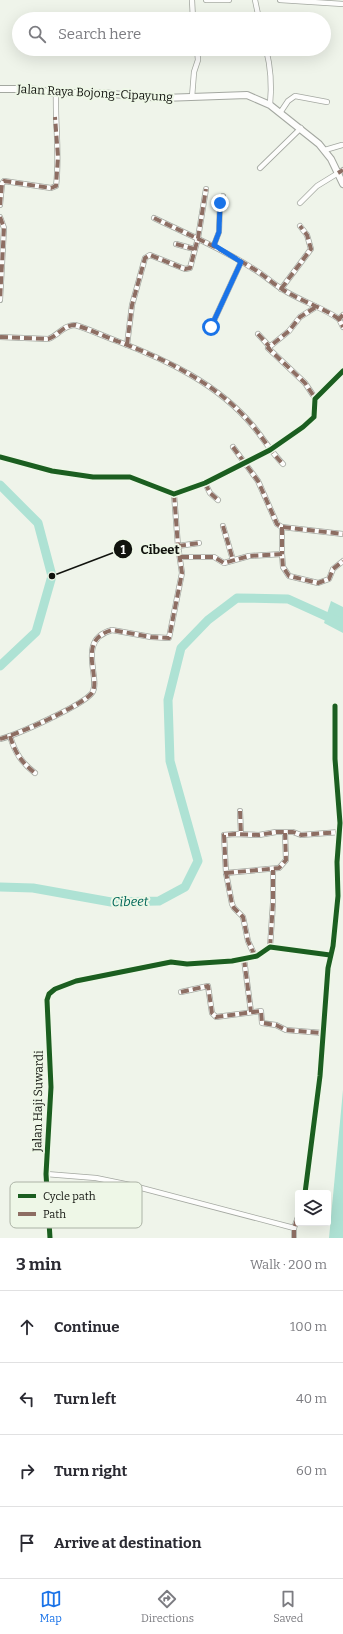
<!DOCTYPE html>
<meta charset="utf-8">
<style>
:root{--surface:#fff;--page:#f2f2f3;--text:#2b2b33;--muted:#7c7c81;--line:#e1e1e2;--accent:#1a73e8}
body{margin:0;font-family:Bitter,serif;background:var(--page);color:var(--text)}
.controls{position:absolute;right:12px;bottom:12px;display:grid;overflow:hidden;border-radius:4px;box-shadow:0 4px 16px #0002}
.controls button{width:36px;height:36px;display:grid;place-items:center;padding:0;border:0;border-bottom:1px solid var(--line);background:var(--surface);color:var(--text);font:20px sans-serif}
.stop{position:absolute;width:12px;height:12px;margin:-9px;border:3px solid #1a73e8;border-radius:50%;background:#fff}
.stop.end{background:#1a73e8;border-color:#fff;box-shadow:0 1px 4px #0008}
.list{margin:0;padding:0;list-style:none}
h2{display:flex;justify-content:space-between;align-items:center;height:52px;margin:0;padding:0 16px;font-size:17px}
h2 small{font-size:13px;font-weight:400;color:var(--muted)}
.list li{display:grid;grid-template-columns:26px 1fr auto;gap:12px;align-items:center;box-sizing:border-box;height:72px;padding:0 16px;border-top:1px solid var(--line)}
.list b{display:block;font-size:15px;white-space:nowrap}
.list em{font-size:13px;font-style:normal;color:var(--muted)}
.icon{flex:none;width:22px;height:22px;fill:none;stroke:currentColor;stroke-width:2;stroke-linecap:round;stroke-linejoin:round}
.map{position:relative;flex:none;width:343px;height:1238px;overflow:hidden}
.search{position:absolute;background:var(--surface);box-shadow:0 4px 16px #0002;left:12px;right:12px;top:12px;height:44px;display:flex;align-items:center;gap:10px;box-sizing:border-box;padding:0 14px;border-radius:22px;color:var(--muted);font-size:15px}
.sheet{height:340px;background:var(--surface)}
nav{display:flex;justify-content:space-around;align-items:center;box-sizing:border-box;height:56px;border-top:1px solid var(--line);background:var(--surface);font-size:11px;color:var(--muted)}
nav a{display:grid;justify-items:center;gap:2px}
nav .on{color:var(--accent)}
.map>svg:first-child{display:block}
.water{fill:#aee2d4}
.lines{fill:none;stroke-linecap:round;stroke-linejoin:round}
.river{stroke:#aee2d4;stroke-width:9}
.minor-casing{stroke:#a4a8a1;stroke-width:6}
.tertiary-casing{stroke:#a4a8a1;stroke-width:8}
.minor{stroke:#fdfdfc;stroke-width:4.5}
.tertiary{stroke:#fdfdfc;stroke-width:6}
.quiet{stroke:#8d6e63;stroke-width:4;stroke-dasharray:8 4;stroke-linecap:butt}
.cycleway-casing{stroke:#eef7e7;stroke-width:8}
.cycleway{stroke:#1b5e20;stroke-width:5}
.route{stroke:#1a73e8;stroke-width:5}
.labels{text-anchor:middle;stroke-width:4;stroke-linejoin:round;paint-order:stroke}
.street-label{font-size:12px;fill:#11130e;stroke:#eef7e7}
.water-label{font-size:13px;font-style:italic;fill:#006759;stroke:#eef7e7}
.key{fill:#eef7e7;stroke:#acb3a6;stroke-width:1}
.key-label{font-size:11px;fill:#11130e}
.leader{fill:none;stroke:#11130e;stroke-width:1.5}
.callout-dot{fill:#11130e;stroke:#eef7e7;stroke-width:1.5}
.mark-label{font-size:12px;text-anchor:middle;font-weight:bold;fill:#fff}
.callout-label{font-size:13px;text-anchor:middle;font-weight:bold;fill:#11130e;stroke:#eef7e7;stroke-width:4;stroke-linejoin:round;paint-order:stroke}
</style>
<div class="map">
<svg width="343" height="1238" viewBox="0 0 343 1238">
<rect width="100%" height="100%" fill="#eff4ea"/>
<g class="water">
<polygon points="331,601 343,607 343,633 324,623"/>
<polygon points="343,1090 343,1238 329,1238"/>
</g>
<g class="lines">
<g class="river">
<polyline points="0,485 38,523 52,576 36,632 0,666"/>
<polyline points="0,887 33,888 111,902 159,901 185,887 198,861 170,761 168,700 181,648 208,620 237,598 288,599 343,624"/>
</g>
<g class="minor-casing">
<g id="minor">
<polyline points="192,0 193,19"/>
<polyline points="206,0 229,0"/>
<polyline points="255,0 259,19"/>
<polyline points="280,0 343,4"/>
<path d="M266 49C271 68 272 85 270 105"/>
<polyline points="192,97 194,72 198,60 197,49"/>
<polyline points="280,113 288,101 295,96 327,102"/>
<polyline points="325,150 342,145"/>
<polyline points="260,168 301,128"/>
<polyline points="300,203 317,186 343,170"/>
<path d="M0 205 2 184 4 181 51 188 56 186C60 155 55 124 56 93"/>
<polyline points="0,217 4,228 0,300"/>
<path d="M154 218C187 234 221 248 252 268 263 274 272 283 282 289 300 301 322 307 339 319"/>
<polyline points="176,244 194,249"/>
<polyline points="214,245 219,232 220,203 223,196"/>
<polyline points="281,289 311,249 307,235 300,226"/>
<polyline points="343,315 339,319 343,327"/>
<polyline points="211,327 241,262"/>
<polyline points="258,334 269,346"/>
<path d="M0 337 48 339C58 336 63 325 75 325 89 329 103 336 117 341 167 360 218 384 253 426 263 438 271 452 283 464"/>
<polyline points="127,345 132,305 145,258 150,255 185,269 190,268 198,238 206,189"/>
<polyline points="313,395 305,383 268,348 289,331 300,317 316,307"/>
<polyline points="233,447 258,481 277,524 282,527 343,534"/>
<polyline points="0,457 52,471 93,477 130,477 174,494 205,483 270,450 303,427 314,417 315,399 343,371"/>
<polyline points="205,483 210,493 218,500"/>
<polyline points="223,526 233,560"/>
<polyline points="282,527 282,554"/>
<polyline points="178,546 199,543"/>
<polyline points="181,557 214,557 224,563 249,556 282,554 283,567 289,576 318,583 329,579 333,569 343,561"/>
<path d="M10 736C15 753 22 763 35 773"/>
<path d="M0 739C17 735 83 705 92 693 102 679 75 640 112 630L151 637 169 638 182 573 178 546 174 494"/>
<polyline points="240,811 241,834"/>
<polyline points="226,873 279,868 286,860 285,833"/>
<polyline points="270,947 273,903 273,870"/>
<polyline points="255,956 248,941 243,917 234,908 232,904 226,873 224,835 235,834 259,835 276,832 293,832 301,835 340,832"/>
<polyline points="244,959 251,1012"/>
<polyline points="181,992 208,986 212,1013 216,1017 261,1011 262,1023 276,1025 286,1030 323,1033"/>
<polyline points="46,1174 96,1178 130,1185 294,1228"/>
<polyline points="305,1193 320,1076 328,968 333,946 338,896 337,862 340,823 335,759 335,706"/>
<polyline points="50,1238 46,1174 51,1087 47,1000 49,994 55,989 76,981 171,962 187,964 232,961 257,956 270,947 330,955"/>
<polyline points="294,1238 294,1228 298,1217"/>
</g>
</g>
<g class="tertiary-casing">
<polyline id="tertiary" points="0,89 30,89 56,93 99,93 163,98 247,95 270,105 319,144 331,159 343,184"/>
</g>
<use href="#minor" class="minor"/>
<use href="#tertiary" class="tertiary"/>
<g class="quiet">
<polyline points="338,173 343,170"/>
<polyline points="0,205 2,184 4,181 51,188 56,186 58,157 55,117"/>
<polyline points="0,217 4,228 0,300"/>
<path d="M154 218C187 234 221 248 252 268 263 274 272 283 282 289 300 301 322 307 339 319"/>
<polyline points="176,244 194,249"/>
<polyline points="214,245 219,232 220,203 223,196"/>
<polyline points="281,289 311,249 307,235 300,226"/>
<polyline points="343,315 339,319 343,327"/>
<polyline points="211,327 241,262"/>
<polyline points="258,334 269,346"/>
<path d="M0 337 48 339C58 336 63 325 75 325 89 329 103 336 117 341 167 360 218 384 253 426 263 438 271 452 283 464"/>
<polyline points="127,345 132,305 145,258 150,255 185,269 190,268 198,238 206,189"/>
<polyline points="313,395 305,383 268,348 289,331 300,317 316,307"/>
<polyline points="233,447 258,481 277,524 282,527 343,534"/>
<polyline points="205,483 210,493 218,500"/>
<polyline points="223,526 233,560"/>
<polyline points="282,527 282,554"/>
<polyline points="178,546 199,543"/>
<polyline points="181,557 214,557 224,563 249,556 282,554 283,567 289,576 318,583 329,579 333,569 343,561"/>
<path d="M10 736C15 753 22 763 35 773"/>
<path d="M0 739C17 735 83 705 92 693 102 679 75 640 112 630L151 637 169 638 182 573 178 546 174 494"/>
<polyline points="240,811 241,834"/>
<polyline points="226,873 279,868 286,860 285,833"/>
<polyline points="270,947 273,903 273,870"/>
<polyline points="255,956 248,941 243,917 234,908 232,904 226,873 224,835 235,834 259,835 276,832 293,832 301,835 340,832"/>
<polyline points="244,959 251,1012"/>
<polyline points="181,992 208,986 212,1013 216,1017 261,1011 262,1023 276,1025 286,1030 323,1033"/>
<polyline points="294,1238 294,1228 298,1217"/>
</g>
<g class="cycleway-casing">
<g id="cycleway">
<polyline points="0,457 52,471 93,477 130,477 174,494 205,483 270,450 303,427 314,417 315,399 343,371"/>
<polyline points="305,1193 320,1076 328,968 333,946 338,896 337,862 340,823 335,759 335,706"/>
<polyline points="50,1238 46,1174 51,1087 47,1000 49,994 55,989 76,981 171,962 187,964 232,961 257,956 270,947 330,955"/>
</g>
</g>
<use href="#cycleway" class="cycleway"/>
</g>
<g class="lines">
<polyline class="route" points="211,327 241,262 214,245 219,232 220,203"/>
</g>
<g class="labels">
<g class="street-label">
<text transform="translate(95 93) rotate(3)" y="4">Jalan Raya Bojong-Cipayung</text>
<text transform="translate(38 1101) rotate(-89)" y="4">Jalan Haji Suwardi</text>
</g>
<g class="water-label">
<text transform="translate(130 901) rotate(-1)" y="5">Cibeet</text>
</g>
</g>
<rect x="10" y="1182" width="132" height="46" rx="6" class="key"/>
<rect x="18" y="1194" width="18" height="4" fill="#1b5e20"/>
<rect x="18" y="1212" width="18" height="4" fill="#8d6e63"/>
<g class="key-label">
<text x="43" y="1200">Cycle path</text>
<text x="43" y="1218">Path</text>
</g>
<path class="leader" d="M52 576L123 549"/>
<g class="callout-dot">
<circle cx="52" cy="576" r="4"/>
<circle cx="123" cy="549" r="10"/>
</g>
<g class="mark-label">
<text x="123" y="554">1</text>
</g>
<g class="callout-label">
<text x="160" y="554">Cibeet</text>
</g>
</svg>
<div class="controls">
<button><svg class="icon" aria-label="layers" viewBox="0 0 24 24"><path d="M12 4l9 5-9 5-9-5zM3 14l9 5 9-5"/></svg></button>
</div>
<div class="stop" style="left:211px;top:327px"></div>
<div class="stop end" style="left:220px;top:203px"></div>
<div class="search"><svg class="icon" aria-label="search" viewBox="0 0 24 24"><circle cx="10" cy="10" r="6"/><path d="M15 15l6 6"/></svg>Search here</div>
</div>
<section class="sheet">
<h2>3 min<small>Walk · 200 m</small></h2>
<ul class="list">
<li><svg class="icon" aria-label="ahead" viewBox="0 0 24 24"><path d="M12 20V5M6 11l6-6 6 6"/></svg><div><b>Continue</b></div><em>100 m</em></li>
<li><svg class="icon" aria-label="left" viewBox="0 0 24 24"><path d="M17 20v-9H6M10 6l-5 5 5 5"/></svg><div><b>Turn left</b></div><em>40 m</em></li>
<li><svg class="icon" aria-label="right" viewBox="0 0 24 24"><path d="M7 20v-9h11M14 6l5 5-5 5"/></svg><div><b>Turn right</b></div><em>60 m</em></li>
<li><svg class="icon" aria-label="arrive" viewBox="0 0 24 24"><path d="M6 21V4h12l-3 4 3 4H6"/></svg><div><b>Arrive at destination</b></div></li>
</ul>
</section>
<nav>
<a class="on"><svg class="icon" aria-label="map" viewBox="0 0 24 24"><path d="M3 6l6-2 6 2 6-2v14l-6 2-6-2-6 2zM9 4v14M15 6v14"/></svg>Map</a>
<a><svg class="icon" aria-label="directions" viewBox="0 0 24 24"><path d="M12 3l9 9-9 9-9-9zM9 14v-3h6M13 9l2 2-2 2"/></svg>Directions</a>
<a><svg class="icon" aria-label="saved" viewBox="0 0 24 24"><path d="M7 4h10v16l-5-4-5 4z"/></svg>Saved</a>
</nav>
